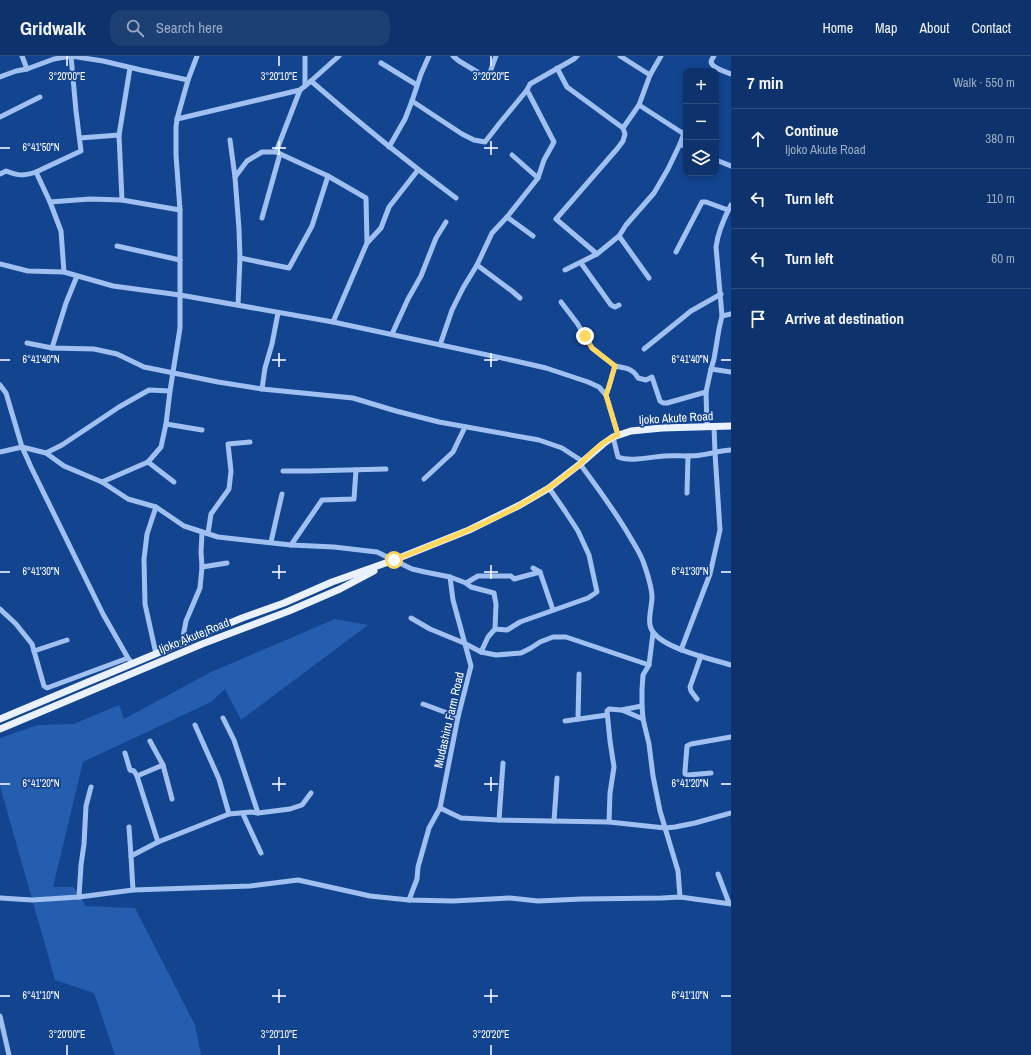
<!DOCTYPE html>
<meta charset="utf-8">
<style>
:root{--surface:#0e336c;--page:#1c3f74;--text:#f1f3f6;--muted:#9baac2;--line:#2e4e7f}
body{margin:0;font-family:"Archivo Narrow",sans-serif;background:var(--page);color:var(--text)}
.controls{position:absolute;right:12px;top:12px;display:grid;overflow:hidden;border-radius:8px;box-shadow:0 2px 6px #0003}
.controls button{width:36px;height:36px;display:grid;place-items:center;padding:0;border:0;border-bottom:1px solid var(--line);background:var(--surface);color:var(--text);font:20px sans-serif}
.stop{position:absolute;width:12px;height:12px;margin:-9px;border:3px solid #ffd85f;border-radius:50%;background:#fff}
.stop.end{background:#ffd85f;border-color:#fff;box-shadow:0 1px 4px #0008}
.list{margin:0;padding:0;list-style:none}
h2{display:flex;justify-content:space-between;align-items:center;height:52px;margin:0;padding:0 16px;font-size:17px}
h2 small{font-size:13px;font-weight:400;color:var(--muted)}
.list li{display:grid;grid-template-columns:26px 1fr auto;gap:12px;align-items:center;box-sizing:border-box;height:60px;padding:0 16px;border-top:1px solid var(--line)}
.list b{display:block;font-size:15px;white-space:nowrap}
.list p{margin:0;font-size:13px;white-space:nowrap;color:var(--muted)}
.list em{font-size:13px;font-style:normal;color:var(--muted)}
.icon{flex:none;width:22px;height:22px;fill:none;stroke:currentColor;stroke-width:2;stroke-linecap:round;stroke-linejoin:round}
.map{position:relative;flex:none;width:731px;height:999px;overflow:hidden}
header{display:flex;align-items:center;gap:24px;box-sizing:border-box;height:56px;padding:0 20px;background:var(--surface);border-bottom:1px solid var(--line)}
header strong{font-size:19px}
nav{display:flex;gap:22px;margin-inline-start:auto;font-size:14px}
.search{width:280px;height:36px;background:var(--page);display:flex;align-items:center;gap:10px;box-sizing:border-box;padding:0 14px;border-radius:12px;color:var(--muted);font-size:15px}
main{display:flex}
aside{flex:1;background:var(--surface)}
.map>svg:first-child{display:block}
.grass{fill:#255daf}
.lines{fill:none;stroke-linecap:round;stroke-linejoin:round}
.minor{stroke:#9fc0f1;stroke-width:5}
.major{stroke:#e9f1ff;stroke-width:7}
.route{stroke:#ffd85f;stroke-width:5}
.ticks{fill:none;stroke:#fff;stroke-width:1.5}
.labels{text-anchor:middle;stroke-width:3.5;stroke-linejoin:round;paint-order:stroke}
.street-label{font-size:12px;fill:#fff;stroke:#134490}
.ticks-label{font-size:10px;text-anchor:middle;fill:#fff;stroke:#134490;stroke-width:3.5;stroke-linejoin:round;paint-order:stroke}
</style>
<header>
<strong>Gridwalk</strong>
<div class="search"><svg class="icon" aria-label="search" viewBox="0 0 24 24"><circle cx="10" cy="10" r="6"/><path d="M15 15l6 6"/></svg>Search here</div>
<nav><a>Home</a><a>Map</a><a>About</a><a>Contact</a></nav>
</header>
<main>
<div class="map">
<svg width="731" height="999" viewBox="0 0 731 999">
<rect width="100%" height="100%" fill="#134490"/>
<polygon class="grass" points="335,563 368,569 241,664 225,633 211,646 83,706 53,831 73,831 81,840 85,850 135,852 195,969 201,999 115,999 94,937 55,924 0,730 0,682 38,669 74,668 119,649 124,663 209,617"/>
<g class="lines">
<g class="minor">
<polyline points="22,0 27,13"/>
<polyline points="305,0 305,30"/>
<polyline points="453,0 459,5 484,20 489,19 496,0"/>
<polyline points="620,0 650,19"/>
<path d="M714 0C713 2 711 4 711 6 712 12 726 16 731 18"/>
<polyline points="381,7 417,29"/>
<polyline points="557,12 567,31 623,72 625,78 623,85 617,93 556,163 597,198"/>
<polyline points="0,21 16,15 27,13 54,3 71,0 103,5 141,14 188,24"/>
<path d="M311 25C358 66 406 105 456 142"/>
<polyline points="412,45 462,78 474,84 485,86 499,68 527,34 530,28 574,3 577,0"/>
<polyline points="639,49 684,78"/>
<polyline points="0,61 40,41"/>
<polyline points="177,63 300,34"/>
<polyline points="623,72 639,49 650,19 661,0"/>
<polyline points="80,82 119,79"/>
<polyline points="230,84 235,121"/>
<polyline points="680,88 686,91"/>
<polyline points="389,91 405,63 412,45 421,18 429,0"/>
<polyline points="276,96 300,34 311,25 339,0"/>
<polyline points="512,99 538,122"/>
<polyline points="716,104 731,110"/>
<path d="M0 118 6 115C19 120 24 120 36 116"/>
<polyline points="122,144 119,79 130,12"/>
<polyline points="50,146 90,143 122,144 180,154"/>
<polyline points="507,161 533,180"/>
<polyline points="262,162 280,98"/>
<polyline points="619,180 649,222"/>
<polyline points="367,187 381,172 389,151 418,114"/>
<polyline points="117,190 180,204"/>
<polyline points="676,196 702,146 706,146 728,154"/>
<polyline points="240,202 289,212 312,170 328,120"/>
<polyline points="581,207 611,249 615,251 619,249"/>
<polyline points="0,208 28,215 64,216 113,230 180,239 333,266 511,304 546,312 588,326 599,331 606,339 618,379"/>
<polyline points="477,209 512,235 520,242"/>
<polyline points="565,214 597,198 619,180 626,169 654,137 668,113 680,88 686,72"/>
<polyline points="64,216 61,175 50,146 36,116 81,95 76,55 71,0"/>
<path d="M561 246 577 267 592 292 615 310C612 319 610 329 606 339"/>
<polyline points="238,249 240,202 239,173 235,121 247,105 262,96 276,96 328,120 366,142 367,187 333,266"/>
<polyline points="722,260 731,258"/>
<polyline points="392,278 408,243 421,220 436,182 446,166"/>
<polyline points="27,287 52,292 94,293 117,298 144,311 218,326 262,333 353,342 396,355 439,366 539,384 562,392 582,405"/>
<polyline points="440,289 452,254 463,232 477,209 492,177 507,161 538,122 544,104 554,86 527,34"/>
<polyline points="52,292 66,247 77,220"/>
<polyline points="644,293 691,255 721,238"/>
<path d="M615 310C625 312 633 312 638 322L646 324 652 321 660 345 663 347H667L706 336"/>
<polyline points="711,313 731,316"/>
<polyline points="0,329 6,337 22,391 31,411 103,558 128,602 133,608"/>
<polyline points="262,333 265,312 272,288 278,257"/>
<polyline points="166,368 202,374"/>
<path d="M707 371 706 336 711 313 714 303 719 273 722 260 716 191C718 176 724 162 731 149"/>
<path d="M613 381 618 401C630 406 650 401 664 400 676 399 688 401 701 399 711 398 721 394 731 394"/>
<polyline points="0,396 22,391 46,397 62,389 119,351 149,334 170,335"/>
<polyline points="46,397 64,410 102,426 128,443 156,451 184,470 218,481 291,489 334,491 377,496 412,513 425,516 450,521 453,544 471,610 458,661 440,752 429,772 418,811 417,823 409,844"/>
<polyline points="148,406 174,426"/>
<path d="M580 408C597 431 615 455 630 481 635 490 641 498 644 508 647 516 652 533 652 541 652 552 646 567 653 576 665 593 711 603 731 609"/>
<polyline points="283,415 309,415 386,413"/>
<polyline points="424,423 453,396 465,371"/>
<polyline points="102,426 148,406 161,391 166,368 170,335 180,272 180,154 176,99 176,71 177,63 188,24 197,0"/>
<polyline points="687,437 688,400"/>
<polyline points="208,477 211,458 229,433 231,415 228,388 250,386"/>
<polyline points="271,486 276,464 282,438"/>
<polyline points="291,489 322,444 354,443 356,414"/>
<polyline points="202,511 227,507"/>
<polyline points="533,512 540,516 553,554"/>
<polyline points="450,521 466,527 471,531 494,537 496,548 495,573 488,581 481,596"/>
<polyline points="466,527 478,520 511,520 514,523 540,516"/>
<polyline points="0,553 16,568 32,588 44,630 47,632 128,602"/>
<polyline points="411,562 430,573 464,587 481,596 496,599 521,597 531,592 540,586 553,581 566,581 649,609"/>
<polyline points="495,573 507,574 520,566 588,542 597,536 589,499 578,475 565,455 549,432"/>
<polyline points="653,577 649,609 643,619 642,634 642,650 643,663 649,688 653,720 660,755 678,815 680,841"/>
<polyline points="182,586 186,565 200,532 202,511 201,496 202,477"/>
<polyline points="681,594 710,518 720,474 715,397 714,371"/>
<polyline points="34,595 67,584"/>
<polyline points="156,598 145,548 144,503 147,478 156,451"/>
<polyline points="697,643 691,635 690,631 701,600"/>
<polyline points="423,648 458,661"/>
<polyline points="622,654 643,663"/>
<polyline points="223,662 234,684 258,757"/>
<polyline points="578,663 579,618"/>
<polyline points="565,665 607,659"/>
<polyline points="195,669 219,723 229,758"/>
<polyline points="125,697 130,714 134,715 137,720 158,786"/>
<polyline points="163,709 172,743"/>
<polyline points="711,717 688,719 685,718 685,715 687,690 691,688 731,681"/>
<polyline points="137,720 163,709 150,685"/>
<polyline points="440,752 461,762 499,764 609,766 665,772 675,771 695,767 731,757"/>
<polyline points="243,758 261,797"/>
<polyline points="499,764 503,707"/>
<polyline points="554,765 557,722"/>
<polyline points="609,766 610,737 614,711 610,685 607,655 609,653 621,654 642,650"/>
<polyline points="129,771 131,800"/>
<polyline points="718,818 729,847"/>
<polyline points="133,834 131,800 158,786 229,758 251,756 258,757 290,753 302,749 311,737"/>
<polyline points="79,841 81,809 84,788 86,750 91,731"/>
<polyline points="0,842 32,844 79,841 133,834 250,830 298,824 370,840 409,844 453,845 510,842 538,845 582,843 662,842 680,841 731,848"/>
<polyline points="0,960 9,999"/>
</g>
<g class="major">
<polyline points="0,663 88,626 242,562 284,547 332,526 394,504 469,474 520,449 549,432 580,408 603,388 613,381 631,375 662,372 731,370"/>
<polyline points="0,673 202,588 289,555 340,533 374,515"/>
</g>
</g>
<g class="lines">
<path class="route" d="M394 504C446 483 501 464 548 432 559 425 570 416 580 408 591 397 604 384 618 379L606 339C610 329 612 319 615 310L592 292 585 280"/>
</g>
<path class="ticks" d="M67 0V10M279 0V10M491 0V10M279 85V99M491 85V99M0 92H10M272 92H286M484 92H498M279 297V311M491 297V311M0 304H10M272 304H286M484 304H498M721 304H731M279 509V523M491 509V523M0 516H10M272 516H286M484 516H498M721 516H731M279 721V735M491 721V735M0 728H10M272 728H286M484 728H498M721 728H731M279 933V947M491 933V947M0 940H10M272 940H286M484 940H498M721 940H731M67 989V999M279 989V999M491 989V999"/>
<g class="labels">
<g class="street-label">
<text transform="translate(676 362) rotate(-3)" y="4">Ijoko Akute Road</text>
<text transform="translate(194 580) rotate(-22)" y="4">Ijoko Akute Road</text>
<text transform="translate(449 664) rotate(-77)" y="4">Mudashiru Farm Road</text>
</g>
</g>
<g class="ticks-label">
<text x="67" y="24">3°20'00"E</text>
<text x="279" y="24">3°20'10"E</text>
<text x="491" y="24">3°20'20"E</text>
<text x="41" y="95">6°41'50"N</text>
<text x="41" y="307">6°41'40"N</text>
<text x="690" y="307">6°41'40"N</text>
<text x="41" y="519">6°41'30"N</text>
<text x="690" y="519">6°41'30"N</text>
<text x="41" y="731">6°41'20"N</text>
<text x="690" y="731">6°41'20"N</text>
<text x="41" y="943">6°41'10"N</text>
<text x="690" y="943">6°41'10"N</text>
<text x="67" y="982">3°20'00"E</text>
<text x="279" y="982">3°20'10"E</text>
<text x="491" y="982">3°20'20"E</text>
</g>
</svg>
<div class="controls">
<button>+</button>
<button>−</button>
<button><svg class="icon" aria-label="layers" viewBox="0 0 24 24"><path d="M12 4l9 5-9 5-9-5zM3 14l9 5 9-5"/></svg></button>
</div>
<div class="stop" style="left:394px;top:504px"></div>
<div class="stop end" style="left:585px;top:280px"></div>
</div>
<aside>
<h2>7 min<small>Walk · 550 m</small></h2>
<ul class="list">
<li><svg class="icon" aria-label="ahead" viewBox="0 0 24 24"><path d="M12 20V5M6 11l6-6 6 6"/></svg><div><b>Continue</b><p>Ijoko Akute Road</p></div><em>380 m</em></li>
<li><svg class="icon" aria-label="left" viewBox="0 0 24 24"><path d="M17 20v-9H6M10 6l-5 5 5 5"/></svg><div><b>Turn left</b></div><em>110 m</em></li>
<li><svg class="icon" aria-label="left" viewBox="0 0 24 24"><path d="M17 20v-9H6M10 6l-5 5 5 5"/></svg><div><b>Turn left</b></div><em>60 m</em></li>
<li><svg class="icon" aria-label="arrive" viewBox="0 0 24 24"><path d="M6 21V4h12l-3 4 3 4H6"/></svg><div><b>Arrive at destination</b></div></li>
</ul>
</aside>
</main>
